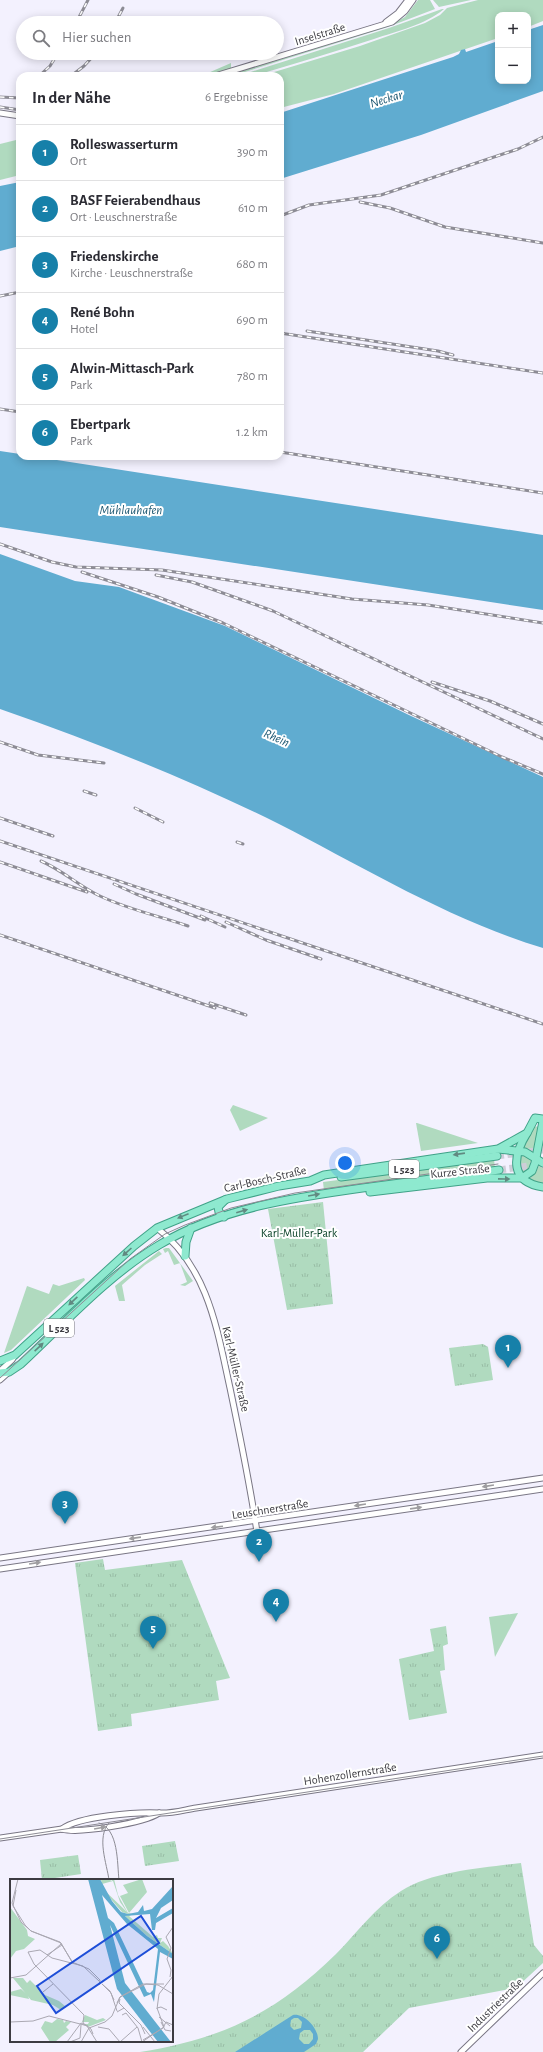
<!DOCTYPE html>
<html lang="de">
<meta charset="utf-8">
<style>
:root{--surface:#fff;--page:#f2f2f3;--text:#2b2b33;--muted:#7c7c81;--line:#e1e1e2;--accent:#1680a9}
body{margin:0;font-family:"Alegreya Sans",sans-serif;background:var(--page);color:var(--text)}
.controls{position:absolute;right:12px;top:12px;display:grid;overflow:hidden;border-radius:8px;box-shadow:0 2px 10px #0003}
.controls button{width:36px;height:36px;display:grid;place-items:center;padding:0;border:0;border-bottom:1px solid var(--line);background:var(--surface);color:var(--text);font:20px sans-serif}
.you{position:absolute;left:345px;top:1163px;width:14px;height:14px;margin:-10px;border:3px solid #fff;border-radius:50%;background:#1a73e8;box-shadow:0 0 0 6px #1a73e833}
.badge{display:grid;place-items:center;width:26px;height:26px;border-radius:50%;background:var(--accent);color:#fff;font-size:13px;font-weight:700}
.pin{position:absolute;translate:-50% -33px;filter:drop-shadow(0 1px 2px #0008)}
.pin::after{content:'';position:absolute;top:21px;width:14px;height:12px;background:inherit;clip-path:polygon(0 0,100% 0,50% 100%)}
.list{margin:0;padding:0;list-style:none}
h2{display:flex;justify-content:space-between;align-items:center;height:52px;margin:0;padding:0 16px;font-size:17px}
h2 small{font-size:13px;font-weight:400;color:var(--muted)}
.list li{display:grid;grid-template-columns:26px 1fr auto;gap:12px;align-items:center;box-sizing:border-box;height:56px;padding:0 16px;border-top:1px solid var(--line)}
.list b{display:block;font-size:15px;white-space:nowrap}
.list p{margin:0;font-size:13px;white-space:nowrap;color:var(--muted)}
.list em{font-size:13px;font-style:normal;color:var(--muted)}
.icon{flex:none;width:22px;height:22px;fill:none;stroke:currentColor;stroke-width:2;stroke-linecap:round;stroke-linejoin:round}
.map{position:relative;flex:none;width:543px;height:2052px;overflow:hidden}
.search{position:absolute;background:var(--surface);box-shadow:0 2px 10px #0003;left:16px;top:16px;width:268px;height:44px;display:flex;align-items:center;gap:10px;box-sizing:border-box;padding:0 14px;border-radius:22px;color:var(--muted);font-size:15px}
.panel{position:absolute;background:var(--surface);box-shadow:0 2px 10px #0003;left:16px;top:72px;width:268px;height:388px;border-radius:12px}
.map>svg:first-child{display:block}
.grass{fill:#b0dabf}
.park{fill:url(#park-tufts)}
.water{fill:#60acd0;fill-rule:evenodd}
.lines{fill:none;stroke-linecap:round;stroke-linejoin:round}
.major-tunnel{stroke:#cecdd8;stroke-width:7;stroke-dasharray:7 3.5;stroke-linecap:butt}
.minor-casing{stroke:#797684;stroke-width:7}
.major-casing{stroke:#40a288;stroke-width:9}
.minor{stroke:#fff;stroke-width:5}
.major{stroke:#8ee9cf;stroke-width:7}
.tram{stroke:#8d8c95;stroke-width:1}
.rail-casing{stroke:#8d8c95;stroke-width:3}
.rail{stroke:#fff;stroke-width:1.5;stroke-dasharray:4.5;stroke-linecap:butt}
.oneway{fill:#618981}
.oneway2{fill:#9e9da0}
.labels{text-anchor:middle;stroke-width:4;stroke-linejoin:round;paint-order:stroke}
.shield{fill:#fff;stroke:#76767a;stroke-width:1}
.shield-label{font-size:11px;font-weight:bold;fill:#3c3b41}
.street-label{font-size:12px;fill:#3c3b41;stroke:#fff}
.park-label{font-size:12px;fill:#013b20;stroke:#fff}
.water-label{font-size:13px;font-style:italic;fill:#1e5973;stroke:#fff}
.inset-road{fill:none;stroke:#aaa8b2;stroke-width:1}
.view{fill:#1d4ed8;fill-opacity:0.15;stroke:#1d4ed8;stroke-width:2}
.inset-edge{fill:none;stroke:#3c3b41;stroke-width:2}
</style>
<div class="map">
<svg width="543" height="2052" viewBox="0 0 543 2052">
<defs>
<pattern id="park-tufts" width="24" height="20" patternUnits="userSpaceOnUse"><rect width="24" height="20" fill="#b0dabf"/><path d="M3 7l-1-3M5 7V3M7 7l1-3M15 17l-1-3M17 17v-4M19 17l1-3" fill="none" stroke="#98bca5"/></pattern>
</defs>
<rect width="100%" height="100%" fill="#f3f1fe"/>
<g class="grass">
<polygon points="418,0 430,0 435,9 388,27 232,76 226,76 388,26 405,17"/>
<polygon points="433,0 471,0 439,7"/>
<polygon points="478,0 543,0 543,21 528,27 528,15 498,15 498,38 334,94 280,108 280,76 261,76 360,46 425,23 440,15 447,8"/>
<path d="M442 9H444C425 25 397 31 374 39 334 52 294 64 253 76H238L389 28Z"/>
<polygon points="231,63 231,69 201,76"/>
<polygon points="20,139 20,175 0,180 0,144"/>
<polygon points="233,1105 268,1118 240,1131 230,1110"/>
<polygon points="416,1123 417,1123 478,1143 421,1151"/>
<polygon points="541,1126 536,1153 522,1147 532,1127"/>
<polygon points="522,1153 533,1159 533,1165 525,1175 520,1170 519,1154"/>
<polygon points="494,1159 495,1168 324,1191 323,1182"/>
<polygon points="540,1163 543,1165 543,1184 529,1179 536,1172"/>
<polygon points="166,1248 169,1248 193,1281 185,1286 180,1285 187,1282 180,1263 174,1265 168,1251 165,1253 163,1249"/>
<polygon points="159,1251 162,1254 145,1265 122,1285 125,1301 119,1301 115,1286"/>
<polygon points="84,1278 85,1280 11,1350 4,1353 27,1286 49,1294 53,1284 59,1286"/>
<polygon points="518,1613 495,1657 489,1617"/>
</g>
<g class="park">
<polygon points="323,1202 333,1304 287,1310 268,1209"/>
<polygon points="483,1344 488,1347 493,1380 455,1386 449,1348"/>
<polygon points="103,1559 105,1570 182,1560 230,1678 216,1681 219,1700 131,1714 132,1726 98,1731 75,1563"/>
<polygon points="446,1626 448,1644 443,1646 445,1670 440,1671 447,1713 409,1720 399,1659 434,1651 430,1629"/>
<polygon points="175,1841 179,1861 145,1866 142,1846"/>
<polygon points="78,1855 81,1874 42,1880 40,1860"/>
<path d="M521 1863 534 1945 543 1956V1963L516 1988 409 2008 363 2052H140C222 2039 276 2013 336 1954 357 1933 375 1907 401 1891 433 1871 483 1868 521 1863Z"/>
</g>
<g class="water">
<polygon points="543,25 543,91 421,135 280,179 280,113 453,57 459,54 461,50 465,49 466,52 498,41 498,81 528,81 528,30"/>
<polygon points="20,182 20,246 0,251 0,186"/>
<polygon points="0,451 20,454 20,456 31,456 543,535 543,610 0,527"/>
<path d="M0 554 75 581 119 587 225 626 411 716 543 777V948C450 920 365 868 279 824 188 779 95 742 0 709Z"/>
<path d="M293 2015C304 2013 318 2028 318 2039L316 2044 304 2052H235ZM294 2018H298L302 2022 301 2028 294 2030 290 2026 291 2020ZM304 2030H310L313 2034V2039L309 2044H304L299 2039 300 2033Z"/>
</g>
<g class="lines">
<g class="major-tunnel">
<polyline points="497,1156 543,1150"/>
<polyline points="499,1170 543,1164"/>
</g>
<g class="minor-casing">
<g id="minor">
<polyline points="386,22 398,13 408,0"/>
<polyline points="215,76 392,22 405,11 413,0"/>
<polyline points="0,113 20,116"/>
<path d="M157 1228C208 1267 217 1329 230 1388 240 1436 250 1484 257 1532"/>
<polyline points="0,1371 12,1360 15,1355"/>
<polyline points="0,1380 9,1372"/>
<polyline points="0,1558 543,1478"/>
<polyline points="0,1569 543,1489"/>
<path d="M62 1829C79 1816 137 1812 159 1813 170 1814 184 1810 196 1808L543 1755"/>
<path d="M0 1838 62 1829C79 1834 144 1823 159 1813"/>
<polyline points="461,2052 543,1973"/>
</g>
</g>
<g class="major-casing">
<g id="major">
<path d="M527 1133C512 1157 510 1182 543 1187"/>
<polyline points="500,1148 527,1133 535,1118 543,1119"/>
<polyline points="341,1177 497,1156"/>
<polyline points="370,1192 487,1178 522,1178 532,1171 535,1163 543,1121"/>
<polyline points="224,1217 219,1212 218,1207 225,1200"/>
<polyline points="185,1256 186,1242 191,1228"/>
<polyline points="0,1361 15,1355 134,1246 157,1228 227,1199 279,1186 310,1181 324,1175 498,1149 525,1152 543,1163"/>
<path d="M0 1373 9 1372 21 1364C65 1323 107 1276 159 1245 222 1207 298 1197 370 1187 413 1181 456 1176 499 1170"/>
</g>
</g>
<use href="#minor" class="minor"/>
<use href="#major" class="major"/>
<g class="tram">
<polyline points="0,1378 130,1259 165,1234 185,1225 231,1208 295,1193 498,1164"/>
<path d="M99 1823C119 1829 117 1863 119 1880"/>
<path d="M109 1823C96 1837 107 1864 109 1880"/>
<polyline points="0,1839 543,1756"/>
</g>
<g class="rail-casing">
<g id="rail">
<polyline points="76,23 88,0"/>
<polyline points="115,23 123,8"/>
<polyline points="39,76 50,66 58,53"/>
<polyline points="71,76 84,66 96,53"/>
<polyline points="0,97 20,98"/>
<polyline points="0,107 20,110"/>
<polyline points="360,202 390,208 445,227 543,243"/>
<polyline points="280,216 309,205 381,195 518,149 543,137"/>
<polyline points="0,296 20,292"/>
<polyline points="307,331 438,351 453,355"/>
<polyline points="280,333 543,373"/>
<polyline points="0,409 20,412"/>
<polyline points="280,452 543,493"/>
<polyline points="0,544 52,562 76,567 162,570 352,599 428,605 543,623"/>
<polyline points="82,572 158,597 223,623 502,757 543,774"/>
<polyline points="156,575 192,582 273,611 543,739"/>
<polyline points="432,682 490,701 543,724"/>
<polyline points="0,742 38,755 104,763"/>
<polyline points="84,791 96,795"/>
<polyline points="135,808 163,822"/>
<polyline points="0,818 53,836"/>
<polyline points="0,841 543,1024"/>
<polyline points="237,842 243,844"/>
<path d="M41 861C62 870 79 886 100 896 127 909 159 916 188 926"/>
<polyline points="0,862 87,892"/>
<polyline points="114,884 136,894 205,920"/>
<polyline points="201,916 225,927"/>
<polyline points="226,922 266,940 321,959"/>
<polyline points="0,935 215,1008"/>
<polyline points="210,1003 246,1015"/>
</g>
</g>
<use href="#rail" class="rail"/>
</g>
<defs><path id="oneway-solid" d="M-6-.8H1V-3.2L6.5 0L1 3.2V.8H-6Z"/></defs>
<g class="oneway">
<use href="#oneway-solid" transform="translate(459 1154) rotate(172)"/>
<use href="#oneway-solid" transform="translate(504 1179) rotate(1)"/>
<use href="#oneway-solid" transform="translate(314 1195) rotate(-10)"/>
<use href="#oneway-solid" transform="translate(242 1211) rotate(-16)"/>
<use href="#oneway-solid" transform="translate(183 1216) rotate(158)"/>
<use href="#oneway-solid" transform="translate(127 1252) rotate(138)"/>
<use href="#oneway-solid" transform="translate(73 1301) rotate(137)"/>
<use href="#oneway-solid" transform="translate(39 1347) rotate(-43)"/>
</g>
<g class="oneway2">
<use href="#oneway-solid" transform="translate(488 1486) rotate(171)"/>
<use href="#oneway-solid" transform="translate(360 1505) rotate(171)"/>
<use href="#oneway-solid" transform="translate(416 1508) rotate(-8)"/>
<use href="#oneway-solid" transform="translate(217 1527) rotate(173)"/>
<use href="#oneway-solid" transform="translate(135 1538) rotate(172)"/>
<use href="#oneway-solid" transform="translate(35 1563) rotate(-9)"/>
<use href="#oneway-solid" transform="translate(100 1828) rotate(-10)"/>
</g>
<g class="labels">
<g class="shield">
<rect x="389" y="1160" width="30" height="18" rx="3"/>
<rect x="44" y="1319" width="30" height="18" rx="3"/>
</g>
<g class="shield-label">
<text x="404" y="1173">L 523</text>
<text x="59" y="1332">L 523</text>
</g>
<g class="street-label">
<text transform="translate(320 34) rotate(-17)" y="4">Inselstraße</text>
<text transform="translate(460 1171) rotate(-6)" y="4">Kurze Straße</text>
<text transform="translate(265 1179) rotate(-13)" y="4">Carl-Bosch-Straße</text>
<text transform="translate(236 1369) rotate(77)" y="4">Karl-Müller-Straße</text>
<text transform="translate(270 1509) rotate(-9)" y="4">Leuschnerstraße</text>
<text transform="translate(350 1774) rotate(-9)" y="4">Hohenzollernstraße</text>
<text transform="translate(495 2005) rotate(-44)" y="4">Industriestraße</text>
</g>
<g class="park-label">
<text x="299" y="1237">Karl-Müller-Park</text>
</g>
<g class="water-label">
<text transform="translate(386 98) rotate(-17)" y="5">Neckar</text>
<text x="131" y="514">Mühlauhafen</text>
<text transform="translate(277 737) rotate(24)" y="5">Rhein</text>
</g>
</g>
<g transform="translate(10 1879)">
<rect width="163" height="163" fill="#f3f1fe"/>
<path d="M100 0 101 2 104 0 108 16 118 34H123L118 35 112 33 94 12 91 1ZM103 2 110 23 117 33 93 10 92 5ZM123 35 119 37 143 58 147 56 148 59H152L150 64 153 62 158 67 163 75 137 57 115 37Z" fill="#b0dabf" fill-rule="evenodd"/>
<path d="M47 140 53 141 54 144 56 142 61 143 56 148 59 151 45 163H40L31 149 35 142 42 144Z" fill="#b0dabf"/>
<path d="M3 99H13L17 104 20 101 35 116 49 122 55 127 51 131 43 126 21 121ZM75 136 87 141 93 139 96 141 78 148 74 145H78L79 143H72Z" fill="#b0dabf"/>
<path d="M132 0 137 13 119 34 110 17 118 14 113 6ZM0 28 17 51 18 57 25 60 14 70 6 72 0 80ZM11 110 18 116 19 120 0 116V113Z" fill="#b0dabf"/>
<path d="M78 0H90L102 22 111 33 118 35 128 33 133 26 134 32 142 30 163 7V21L151 29 146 39 163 29V34L146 44 145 51H142L140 35 115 37 137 57 163 75V80L150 73 144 123 141 115 134 118 100 46 115 104 161 163H148L107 110ZM92 16 117 45 148 70 143 111 140 114 137 113 104 44 98 39Z" fill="#60acd0" fill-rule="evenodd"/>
<path class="inset-road" d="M8 0 2 24 11 43 21 52 50 63 63 84M6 11 3 27 15 46 21 52 51 64 62 83 79 90 90 101 89 106M18 73 24 85 74 136 73 144 81 150 83 155M18 73 30 71 42 79 73 87 89 102M37 76 52 66M160 98 161 91 157 80 161 69 156 58 163 48M0 99 16 96 51 65M92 105 100 112 104 121M92 105 101 114 107 132M33 113 43 105M107 124 110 118 136 105 148 106 163 115M112 127 131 146 135 155M147 130 149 115 163 97M107 133 114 129 109 124 110 120M112 136 116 134 128 149 132 163M149 138 160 147M0 143 23 142 39 137 78 147M151 143 155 151 161 152M88 148 99 150 110 163M133 148 145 163M133 161 153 149 156 143 163 146M57 163 71 144 77 147 87 163M60 163 70 159 71 146M71 163 79 149 95 143 102 137 110 118 133 105H154M110 163 127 148M132 163 154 148 147 129 151 128 157 131"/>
<path class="view" d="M131 37 149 64 46 134 27 107Z"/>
<rect width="163" height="163" class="inset-edge"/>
</g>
</svg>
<div class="controls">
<button>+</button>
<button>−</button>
</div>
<div class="you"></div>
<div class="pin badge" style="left:508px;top:1368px">1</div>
<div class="pin badge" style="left:259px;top:1562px">2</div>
<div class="pin badge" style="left:65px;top:1524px">3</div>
<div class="pin badge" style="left:276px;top:1622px">4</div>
<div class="pin badge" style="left:153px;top:1649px">5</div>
<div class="pin badge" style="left:437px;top:1959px">6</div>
<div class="search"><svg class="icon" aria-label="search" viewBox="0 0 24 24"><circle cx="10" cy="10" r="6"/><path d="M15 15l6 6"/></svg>Hier suchen</div>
<section class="panel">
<h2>In der Nähe<small>6 Ergebnisse</small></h2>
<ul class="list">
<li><span class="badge">1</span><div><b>Rolleswasserturm</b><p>Ort</p></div><em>390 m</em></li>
<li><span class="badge">2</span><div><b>BASF Feierabendhaus</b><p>Ort · Leuschnerstraße</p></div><em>610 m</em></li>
<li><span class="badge">3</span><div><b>Friedenskirche</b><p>Kirche · Leuschnerstraße</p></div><em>680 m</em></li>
<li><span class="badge">4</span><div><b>René Bohn</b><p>Hotel</p></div><em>690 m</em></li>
<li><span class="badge">5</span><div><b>Alwin-Mittasch-Park</b><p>Park</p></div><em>780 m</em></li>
<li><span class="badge">6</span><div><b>Ebertpark</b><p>Park</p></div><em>1.2 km</em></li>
</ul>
</section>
</div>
